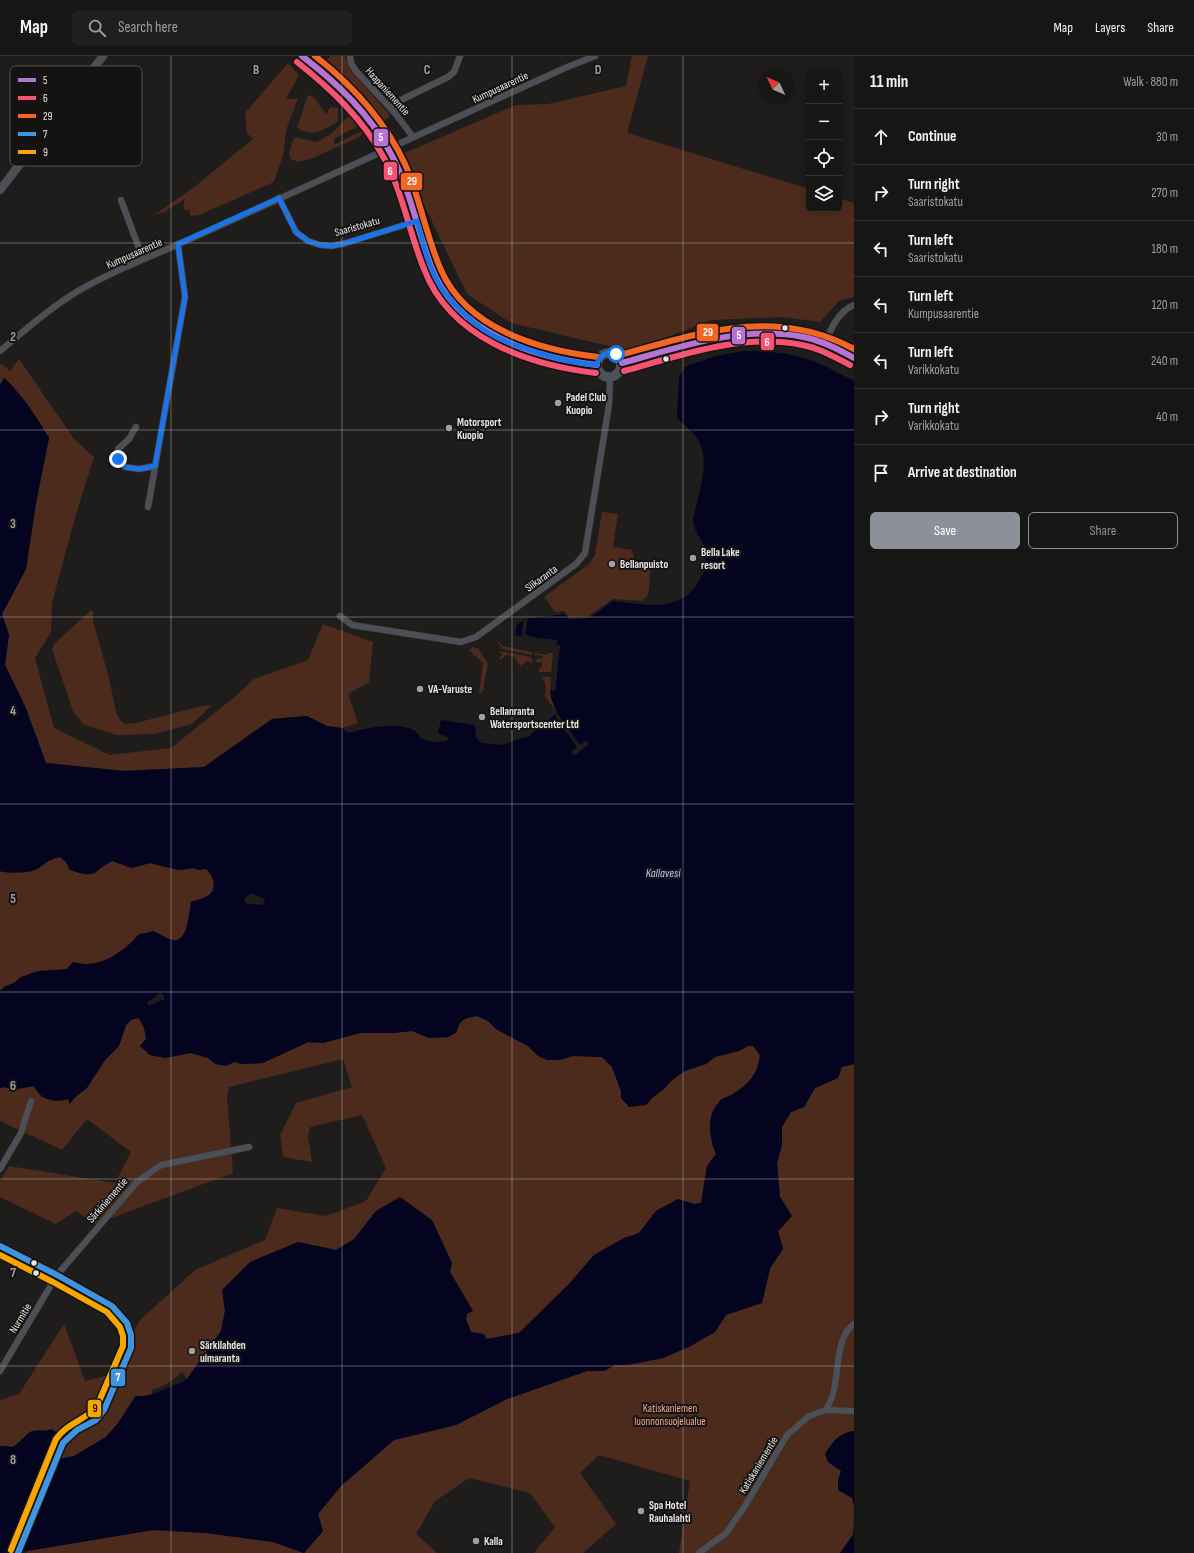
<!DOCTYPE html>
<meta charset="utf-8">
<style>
:root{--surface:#161615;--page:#1f1f1e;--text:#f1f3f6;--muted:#9e9fa0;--line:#353534;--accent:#8c9099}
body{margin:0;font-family:"Sofia Sans Condensed",sans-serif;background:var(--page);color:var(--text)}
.controls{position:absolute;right:12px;top:12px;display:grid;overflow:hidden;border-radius:6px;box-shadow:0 2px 10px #0003}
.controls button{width:36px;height:36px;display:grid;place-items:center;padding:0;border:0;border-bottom:1px solid var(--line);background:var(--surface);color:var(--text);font:20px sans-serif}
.compass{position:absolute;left:758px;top:12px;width:36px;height:36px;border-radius:50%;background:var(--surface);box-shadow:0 2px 10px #0003;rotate:314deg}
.stop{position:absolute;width:12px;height:12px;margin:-9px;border:3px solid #1a73e8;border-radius:50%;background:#fff}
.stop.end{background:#1a73e8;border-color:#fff;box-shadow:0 1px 4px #0008}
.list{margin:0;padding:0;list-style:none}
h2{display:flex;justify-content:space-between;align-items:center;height:52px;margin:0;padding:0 16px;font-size:17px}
h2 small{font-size:13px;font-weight:400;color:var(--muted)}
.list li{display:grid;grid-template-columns:26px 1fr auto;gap:12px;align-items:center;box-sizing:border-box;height:56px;padding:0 16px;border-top:1px solid var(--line)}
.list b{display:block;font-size:15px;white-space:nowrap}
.list p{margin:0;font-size:13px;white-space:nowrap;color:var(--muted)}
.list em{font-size:13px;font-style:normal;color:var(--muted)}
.actions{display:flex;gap:8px;padding:12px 16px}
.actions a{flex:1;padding:9px 0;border:1px solid var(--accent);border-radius:6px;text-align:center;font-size:14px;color:var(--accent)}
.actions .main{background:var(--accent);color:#fff}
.icon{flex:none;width:22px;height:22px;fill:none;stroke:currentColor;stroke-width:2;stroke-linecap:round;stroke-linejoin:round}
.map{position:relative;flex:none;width:854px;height:1497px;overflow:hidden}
header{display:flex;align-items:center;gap:24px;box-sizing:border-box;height:56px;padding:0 20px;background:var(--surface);border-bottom:1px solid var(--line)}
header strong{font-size:19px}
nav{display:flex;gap:22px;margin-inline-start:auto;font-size:14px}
.search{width:280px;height:36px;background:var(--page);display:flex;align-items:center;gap:10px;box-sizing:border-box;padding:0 14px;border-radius:6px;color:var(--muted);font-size:15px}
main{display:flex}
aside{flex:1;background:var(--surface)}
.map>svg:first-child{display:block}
.green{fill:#4c2b1d}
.water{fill:#040320;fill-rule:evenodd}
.pier{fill:#1e1d1c}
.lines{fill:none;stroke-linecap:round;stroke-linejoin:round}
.minor-casing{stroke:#3a3938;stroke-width:7}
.tertiary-casing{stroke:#3a3938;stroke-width:9}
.secondary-casing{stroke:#3a3938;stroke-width:10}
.minor{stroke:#4c5056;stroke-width:6}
.tertiary{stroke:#4c5056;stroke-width:8}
.secondary{stroke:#4e5159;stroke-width:9}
.secondary-bridge-casing{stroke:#3a3938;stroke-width:10;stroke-linecap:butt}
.secondary-bridge{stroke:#4e5159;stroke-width:9}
.bus-1-casing{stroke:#151312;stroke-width:9}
.bus-2-casing{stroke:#151312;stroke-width:9}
.bus-3-casing{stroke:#151312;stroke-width:9}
.bus-4-casing{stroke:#151312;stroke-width:9}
.bus-5-casing{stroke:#151312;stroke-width:9}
.bus-1{stroke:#b673d3;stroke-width:6}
.bus-2{stroke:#f65372;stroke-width:6}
.bus-3{stroke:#f26522;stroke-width:6}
.bus-4{stroke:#4094de;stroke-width:6}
.bus-5{stroke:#f7a600;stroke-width:6}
.route{stroke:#1a73e8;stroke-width:5}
.grid{fill:none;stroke:#a1a09f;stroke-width:1;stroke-opacity:0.55}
.bus-dot{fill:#e8e6e6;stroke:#151312;stroke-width:1.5}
.poi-dot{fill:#a1a09f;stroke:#151312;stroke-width:1.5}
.labels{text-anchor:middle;stroke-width:4;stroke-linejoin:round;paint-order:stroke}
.street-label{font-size:11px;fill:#e8e6e6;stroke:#151312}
.poi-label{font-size:11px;font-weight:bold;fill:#e8e6e6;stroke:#151312;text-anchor:start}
.park-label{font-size:11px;fill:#f6a98a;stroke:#151312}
.water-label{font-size:12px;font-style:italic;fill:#b4c9fc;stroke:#151312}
.key{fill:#151312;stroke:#545252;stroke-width:1}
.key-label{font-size:11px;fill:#e8e6e6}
.grid-label{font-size:13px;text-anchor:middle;font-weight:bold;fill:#a1a09f;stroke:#151312;stroke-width:4;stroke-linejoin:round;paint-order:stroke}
.line-badge{stroke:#151312;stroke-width:1.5}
.badge-label{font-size:11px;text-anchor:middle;font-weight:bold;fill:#fff}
.pale-badge-label{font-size:11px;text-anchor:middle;font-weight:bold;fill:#111}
</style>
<header>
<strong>Map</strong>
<div class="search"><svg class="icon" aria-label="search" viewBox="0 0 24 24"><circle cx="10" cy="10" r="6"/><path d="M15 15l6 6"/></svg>Search here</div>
<nav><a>Map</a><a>Layers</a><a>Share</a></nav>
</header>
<main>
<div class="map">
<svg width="854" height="1497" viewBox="0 0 854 1497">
<rect width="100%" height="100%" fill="#1e1d1c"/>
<g class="green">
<polygon points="330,0 345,0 351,15 389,58 389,61 380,69 351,36 323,9"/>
<polygon points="632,0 648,0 627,77 809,133 809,153 839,153 839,142 854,147 854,241 839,245 820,266 783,261 712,264 630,295 511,267 467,238 400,99 516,49 548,48 626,30"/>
<polygon points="288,7 299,19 286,43 298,43 286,74 283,99 274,126 199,159 190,160 190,155 183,153 185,143 164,156 154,159 193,132 253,83 247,77 245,57"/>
<path d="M308 39C319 41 318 52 327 58L330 51 338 52V65C325 74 312 82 297 72Z"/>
<polygon points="351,58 358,70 334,83 334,89 364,74 361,80 313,102 298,106 291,103 289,97 294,81 316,86 331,78"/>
<path d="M19 303 74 383 94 401 76 458 52 547 51 576 35 602 54 672 110 699 171 692 237 639 254 623 308 604 323 568 373 586 369 626 348 638 358 667 342 672 327 670 307 660 272 663 204 711 124 715 46 707 25 650 5 609 9 579 2 558 26 513 36 447 49 382C36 360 23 340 5 322L0 329V309L2 308 10 315Z"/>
<polygon points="602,456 618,458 613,491 632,494 636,509 650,511 649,532 647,541 641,545 613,543 588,560 570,561 564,555 555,556 544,541 589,508 595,499"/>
<polygon points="90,555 93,555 93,565 109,622 116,656 120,664 125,668 136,667 202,650 212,649 192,668 155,678 116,679 83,668 73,655 52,593 54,588"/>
<polygon points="496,585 499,586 502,590 532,596 532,597 531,599 503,593"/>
<polygon points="474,590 475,593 478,592 488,608 484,626 484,634 479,638 483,607 469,594"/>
<polygon points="499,595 531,601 533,606 530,607 528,604 520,610 514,600 511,601 508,598 500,604 499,602 502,599"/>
<polygon points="534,597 547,599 547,597 553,597 551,616 539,616 539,612 542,611 542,606 536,606 536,603 543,602 543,600 535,599"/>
<path d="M542 621H551C549 635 552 645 557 657L544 638 546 637 545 627Z"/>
<path d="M60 801 66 806 70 814 95 818 102 810 112 805 132 812 150 807 178 814 194 812 198 814 206 813C213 819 218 832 209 839 205 842 196 844 191 846 189 856 188 887 173 884 167 883 159 877 153 875L147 877 139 878C128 892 106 909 86 908 82 908 77 907 73 906L67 913 21 921 14 927 4 931 0 935V815L3 816 34 814 50 803Z"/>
<path d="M477 960 488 965 496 973 528 990 538 1000 559 1004 573 1000 602 1001 612 1011 621 1035 646 1049 652 1042 663 1034 672 1024 685 1015 706 1008 715 1001 738 995 748 990H753C772 1006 748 1028 734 1037L712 1088 716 1098 707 1110 701 1147 694 1148 678 1143 656 1155 639 1177 624 1182 594 1199 569 1228 519 1277 486 1283 484 1278 471 1277 466 1263 467 1257 473 1255 450 1216 376 1155 354 1184 336 1194 298 1186 222 1234 225 1255 221 1275 193 1314 187 1323 182 1316C172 1325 164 1331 151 1334L153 1339 144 1341 135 1340 118 1367 106 1381 74 1400 59 1403 49 1395 50 1386 56 1376 35 1375 30 1376 13 1391 0 1390V1344L19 1338 64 1268 85 1325 113 1318 139 1265 195 1214 265 1184 277 1152 326 1160 366 1145 386 1112 362 1059 310 1071 308 1080 312 1106 283 1101 280 1079 296 1047 352 1031 343 1003 229 1031 227 1041 233 1117 95 1168 76 1155 56 1168 0 1141V1125L9 1110 115 1127 131 1096 87 1063 62 1094 0 1065V1032L5 1031 13 1034 33 1030 41 1041 61 1045 68 1043 70 1048 96 1018 105 1004 119 990 126 969 131 964 138 962C144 969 145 974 146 983L140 990 150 999 165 1002 191 997 208 1002 216 1008 226 1010 234 1006 242 1008 263 1007 308 986 323 987 360 977H393L412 975 429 982 448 981 456 977C461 964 463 962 477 960Z"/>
<polygon points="854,1008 854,1375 846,1376 828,1406 841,1415 838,1424 852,1442 854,1449 853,1479 840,1497 679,1497 690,1425 599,1399 580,1417 616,1468 583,1497 534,1497 555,1471 530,1437 469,1422 435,1445 416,1478 437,1497 27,1497 28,1495 153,1474 206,1477 273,1486 304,1497 323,1475 318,1458 341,1430 394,1384 456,1369 507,1343 587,1315 604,1315 615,1309 627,1309 663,1302 715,1276 726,1259 762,1247 770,1212 783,1193 778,1175 792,1160 780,1141 777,1107 782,1089 782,1071 791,1056 804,1051 815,1032 838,1022 841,1011"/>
</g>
<g class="water">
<path d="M744 295C770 295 794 297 818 307 830 312 842 319 854 325V1008L842 1011 838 1022 815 1032 804 1051 791 1056 782 1071V1089L777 1107 780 1141 792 1160 778 1175 783 1193 770 1212 762 1247 726 1259 715 1276 689 1291 663 1302 627 1309H615L604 1315H587L507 1343 456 1369 394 1384 341 1430 318 1458 323 1475 304 1497 273 1486 206 1477 153 1474 27 1495 0 1497V1390L13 1391C19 1387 24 1381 30 1376 35 1373 45 1376 52 1373L56 1376 50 1386V1395L59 1403 74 1400 106 1381 118 1367 136 1340C149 1341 157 1336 170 1331 176 1328 182 1327 187 1323L221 1275 225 1255 222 1234 250 1206 298 1186 336 1194 354 1183 376 1155 400 1141 432 1164 452 1207 450 1216 473 1255 467 1258 466 1263 471 1276 484 1278 486 1283 519 1277 569 1228 594 1199 624 1182 639 1177 656 1155 678 1143 694 1148 701 1147 707 1110 716 1098C709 1081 705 1057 722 1043 725 1041 730 1040 733 1038 749 1029 758 1017 760 999L753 990H748L739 995 715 1001 706 1008 685 1015 672 1024 663 1034 652 1042 646 1049 629 1051 621 1042V1035L612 1011 602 1001 573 1000 559 1004H547L538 1000 528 990 496 973 488 965 477 960 467 962 460 966 456 977 448 981 429 982 412 975 393 977H360L323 987 308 986 263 1007 242 1008 234 1006 226 1010 216 1008 208 1002 191 997 165 1002 150 999 140 990 146 983C145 974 144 969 138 962L131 964 126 969 119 990 105 1004 87 1032 73 1043 70 1048 68 1043C50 1047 44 1044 33 1030L13 1034 5 1031 0 1032V935L4 931 14 927 21 921 38 915 67 913 73 906C77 907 82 908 86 908 105 909 128 892 139 878L147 877 153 875C159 877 167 883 173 884 188 887 189 856 191 846 196 844 205 842 209 839 218 832 213 819 206 813L198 814 194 812 178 814 150 807 132 812 112 805C90 817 97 823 70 814L66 806 60 801C46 804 45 809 35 814 28 817 6 818 0 815V329L4 322C23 340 36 360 49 382L36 447 26 513 2 558 9 579 5 609 25 650 46 707 124 715 204 711 272 663 307 660 327 670 342 672 349 677C366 672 397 665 413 674 417 675 419 680 421 683L434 686 447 685 449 682 438 677 441 664 475 669 476 681 481 687 502 689 529 680 557 657 551 642 550 634 555 635 560 590 556 589 557 584 536 582 525 578 522 580 515 579 517 568 522 566 524 563 564 558 569 563 589 562 613 545C643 548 677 558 697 528 703 520 707 509 706 499 705 485 693 477 693 463 698 441 711 404 698 384 693 375 683 369 677 361L679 321 685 311 715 300ZM251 837 264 843 265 846 262 849 247 848 244 845 245 842ZM158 937H161L164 940V944C157 944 154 950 147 949L148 945 156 941Z"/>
<path d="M854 1375V1449L852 1442 838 1434V1424L841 1415 828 1406 825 1398C832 1386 839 1377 854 1375Z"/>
<polygon points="854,1471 854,1497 840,1497 853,1479"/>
</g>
<g class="pier">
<polygon points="564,556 564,558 528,562 525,578 536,582 557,584 556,589 560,589 555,635 550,634 551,632 554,632 558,591 554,589 555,586 535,584 525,580 521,582 524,561"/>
<polygon points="557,657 580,689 586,685 589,688 574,700 571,696 577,691 555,660"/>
</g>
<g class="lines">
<g class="minor-casing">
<g id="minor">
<polyline points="350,0 351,7 355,14 395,57 413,81"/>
<polyline points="391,52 399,45 448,21 454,16 460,0"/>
<polyline points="279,142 296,176 308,185 320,189 332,190 346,187 417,165"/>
<polyline points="121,144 143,203"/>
<path d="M825 288C831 272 838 256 854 249"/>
<path d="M0 295C25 274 50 252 78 235 110 216 145 203 179 188 213 173 247 157 281 142 375 99 470 55 565 12L595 0"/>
<polyline points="136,371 129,383 118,393 118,403 125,411 139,413 155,410"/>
<polyline points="148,451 185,241 178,188"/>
<polyline points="340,560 352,569 461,586 476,581 487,573 576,508 585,497 609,349 610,322"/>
<polyline points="0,1113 21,1077 31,1045"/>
<polyline points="0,1201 5,1193"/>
<polyline points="0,1315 57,1219 137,1126 161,1109 249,1091"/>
<polyline points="826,1354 854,1355"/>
<path d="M699 1497 726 1477 745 1450 787 1379 809 1360 826 1354C829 1348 833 1341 834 1333 839 1314 836 1280 854 1268"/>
</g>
</g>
<g class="tertiary-casing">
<g id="tertiary">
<polyline points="0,134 103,0"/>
<polyline points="0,1190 57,1219"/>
</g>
</g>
<g class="secondary-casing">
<g id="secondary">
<polyline points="302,0 340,31 366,60"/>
<polyline points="403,121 431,211 444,235 469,261 485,274 504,284 554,301 583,307 597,309"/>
<circle cx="609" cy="309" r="12"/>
<path d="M622 307C680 291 743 269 803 281 821 285 838 293 854 302"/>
</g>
</g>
<use href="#minor" class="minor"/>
<use href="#tertiary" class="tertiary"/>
<use href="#secondary" class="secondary"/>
<g class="secondary-bridge-casing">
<polyline id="secondary-bridge" points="366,60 391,98 403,121"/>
</g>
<use href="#secondary-bridge" class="secondary-bridge"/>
<g class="bus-1-casing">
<g id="bus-1">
<path d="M302 0C337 27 370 58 391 98 410 133 417 173 431 210 456 277 532 301 597 309"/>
<path d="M622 307C680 291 742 269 803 281 821 284 838 293 854 302"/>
</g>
</g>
<g class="bus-2-casing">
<g id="bus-2">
<path d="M297 6C331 33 363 63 384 102 403 137 409 176 424 213 450 282 528 309 596 317"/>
<path d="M624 315C681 299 742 277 802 289 819 292 835 301 850 309"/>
</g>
</g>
<g class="bus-3-casing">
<g id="bus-3">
<path d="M315 0C352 29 385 65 405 108 420 142 426 180 441 214 467 273 539 294 598 301"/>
<path d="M620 299C700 277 775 250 854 293"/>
</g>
</g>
<g class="bus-4-casing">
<polyline id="bus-4" points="0,1190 57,1219 112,1250 127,1267 131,1279 131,1292 104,1354 96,1364 77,1374 63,1387 18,1497"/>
</g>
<g class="bus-5-casing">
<path id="bus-5" d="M0 1199 53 1226 107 1256 120 1271 123 1280V1290L97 1350C85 1365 68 1366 56 1383L11 1494"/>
</g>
<use href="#bus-1" class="bus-1"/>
<use href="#bus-2" class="bus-2"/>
<use href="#bus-3" class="bus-3"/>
<use href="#bus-4" class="bus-4"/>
<use href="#bus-5" class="bus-5"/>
</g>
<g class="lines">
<path class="route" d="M118 403 125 411 139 413 155 410 185 241 178 188 279 142 296 176 308 185 320 189 332 190 346 187 417 165C424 189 429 215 444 236 455 250 470 264 484 274 507 290 568 307 597 309 599 299 606 295 616 298"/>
</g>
<path class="grid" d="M171 0V1497M342 0V1497M512 0V1497M683 0V1497M0 187H854M0 374H854M0 561H854M0 748H854M0 936H854M0 1123H854M0 1310H854"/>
<g class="bus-dot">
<circle cx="785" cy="272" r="3.5"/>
<circle cx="666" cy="303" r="3.5"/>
<circle cx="34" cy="1207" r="3.5"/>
<circle cx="36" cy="1217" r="3.5"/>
</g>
<g class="poi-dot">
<circle cx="558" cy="347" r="4"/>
<circle cx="449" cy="372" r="4"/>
<circle cx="693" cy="502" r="4"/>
<circle cx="612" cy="508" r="4"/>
<circle cx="420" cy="633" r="4"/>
<circle cx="482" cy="661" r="4"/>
<circle cx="192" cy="1295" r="4"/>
<circle cx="641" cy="1455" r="4"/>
<circle cx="476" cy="1485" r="4"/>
</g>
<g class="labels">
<g class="street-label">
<text transform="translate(500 31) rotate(-25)" y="4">Kumpusaarentie</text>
<text transform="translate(388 35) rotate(48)" y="4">Haapaniementie</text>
<text transform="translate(357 170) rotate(-16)" y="4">Saaristokatu</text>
<text transform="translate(134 197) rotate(-24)" y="4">Kumpusaarentie</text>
<text transform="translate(541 522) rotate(-36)" y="4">Siikaranta</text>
<text transform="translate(107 1144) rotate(-49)" y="4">Särkiniementie</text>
<text transform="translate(20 1262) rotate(-59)" y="4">Nurmitie</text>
<text transform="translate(758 1409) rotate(-59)" y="4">Katiskaniementie</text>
</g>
<g class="poi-label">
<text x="566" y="345">Padel Club<tspan x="566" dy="13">Kuopio</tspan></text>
<text x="457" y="370">Motorsport<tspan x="457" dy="13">Kuopio</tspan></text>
<text x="701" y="500">Bella Lake<tspan x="701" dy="13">resort</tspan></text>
<text x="620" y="512">Bellanpuisto</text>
<text x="428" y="637">VA-Varuste</text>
<text x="490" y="659">Bellanranta<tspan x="490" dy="13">Watersportscenter Ltd</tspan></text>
<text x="200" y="1293">Särkilahden<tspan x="200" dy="13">uimaranta</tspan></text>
<text x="649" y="1453">Spa Hotel<tspan x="649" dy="13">Rauhalahti</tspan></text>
<text x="484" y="1489">Kalla</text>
</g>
<g class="park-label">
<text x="670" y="1356">Katiskaniemen<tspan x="670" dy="13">luonnonsuojelualue</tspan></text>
</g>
<g class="water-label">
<text x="663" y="821">Kallavesi</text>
</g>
</g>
<rect x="10" y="10" width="132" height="100" rx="6" class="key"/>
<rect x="18" y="22" width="18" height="4" fill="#b673d3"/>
<rect x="18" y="40" width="18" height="4" fill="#f65372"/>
<rect x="18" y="58" width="18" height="4" fill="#f26522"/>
<rect x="18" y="76" width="18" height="4" fill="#4094de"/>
<rect x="18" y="94" width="18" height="4" fill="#f7a600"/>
<g class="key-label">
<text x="43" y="28">5</text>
<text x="43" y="46">6</text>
<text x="43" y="64">29</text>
<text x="43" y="82">7</text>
<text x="43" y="100">9</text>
</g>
<g class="grid-label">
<text x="256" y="18">B</text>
<text x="427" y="18">C</text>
<text x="598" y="18">D</text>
<text x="13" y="285">2</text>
<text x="13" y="472">3</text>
<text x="13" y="659">4</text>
<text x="13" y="847">5</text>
<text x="13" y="1034">6</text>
<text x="13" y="1221">7</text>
<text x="13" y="1408">8</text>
</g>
<g class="line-badge">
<rect x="373" y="72" width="16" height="19" rx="4" fill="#b673d3"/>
<rect x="383" y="105" width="15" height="20" rx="4" fill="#f65372"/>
<rect x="400" y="116" width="23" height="19" rx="4" fill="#f26522"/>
<rect x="696" y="267" width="23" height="19" rx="4" fill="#f26522"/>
<rect x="731" y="270" width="15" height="19" rx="4" fill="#b673d3"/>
<rect x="760" y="276" width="15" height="19" rx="4" fill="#f65372"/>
<rect x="110" y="1312" width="16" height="19" rx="4" fill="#4094de"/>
<rect x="87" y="1343" width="15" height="19" rx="4" fill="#f7a600"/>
</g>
<g class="badge-label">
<text x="381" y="85">5</text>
<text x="390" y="119">6</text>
<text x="412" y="129">29</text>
<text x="708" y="280">29</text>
<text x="739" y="283">5</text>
<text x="767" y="290">6</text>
<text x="118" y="1325">7</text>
</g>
<g class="pale-badge-label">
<text x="95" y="1356">9</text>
</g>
</svg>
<div class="controls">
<button>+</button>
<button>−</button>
<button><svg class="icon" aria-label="locate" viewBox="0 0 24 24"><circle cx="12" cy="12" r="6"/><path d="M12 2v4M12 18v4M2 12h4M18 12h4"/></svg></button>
<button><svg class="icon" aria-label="layers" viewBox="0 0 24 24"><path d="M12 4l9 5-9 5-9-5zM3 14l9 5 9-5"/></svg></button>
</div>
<svg class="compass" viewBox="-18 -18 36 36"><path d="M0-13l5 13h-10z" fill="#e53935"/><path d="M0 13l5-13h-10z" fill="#9e9fa0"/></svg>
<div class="stop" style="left:616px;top:298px"></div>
<div class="stop end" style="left:118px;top:403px"></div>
</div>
<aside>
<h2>11 min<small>Walk · 880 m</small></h2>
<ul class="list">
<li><svg class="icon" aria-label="ahead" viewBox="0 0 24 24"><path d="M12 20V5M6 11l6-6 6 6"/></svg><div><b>Continue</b></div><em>30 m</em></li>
<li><svg class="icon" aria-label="right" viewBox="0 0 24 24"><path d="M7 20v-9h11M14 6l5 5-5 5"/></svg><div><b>Turn right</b><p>Saaristokatu</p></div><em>270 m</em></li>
<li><svg class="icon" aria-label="left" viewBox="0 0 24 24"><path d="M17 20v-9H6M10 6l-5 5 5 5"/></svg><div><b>Turn left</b><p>Saaristokatu</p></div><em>180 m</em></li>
<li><svg class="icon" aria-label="left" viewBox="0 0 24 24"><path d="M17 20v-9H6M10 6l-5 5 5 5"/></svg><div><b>Turn left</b><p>Kumpusaarentie</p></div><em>120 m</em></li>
<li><svg class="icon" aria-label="left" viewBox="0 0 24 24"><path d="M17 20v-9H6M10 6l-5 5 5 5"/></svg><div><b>Turn left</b><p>Varikkokatu</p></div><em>240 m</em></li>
<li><svg class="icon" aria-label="right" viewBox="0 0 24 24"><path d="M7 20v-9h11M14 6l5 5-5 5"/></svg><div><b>Turn right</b><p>Varikkokatu</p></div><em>40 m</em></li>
<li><svg class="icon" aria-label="arrive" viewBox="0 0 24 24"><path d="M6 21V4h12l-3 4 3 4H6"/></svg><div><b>Arrive at destination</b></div></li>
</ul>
<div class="actions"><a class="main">Save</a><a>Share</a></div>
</aside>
</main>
